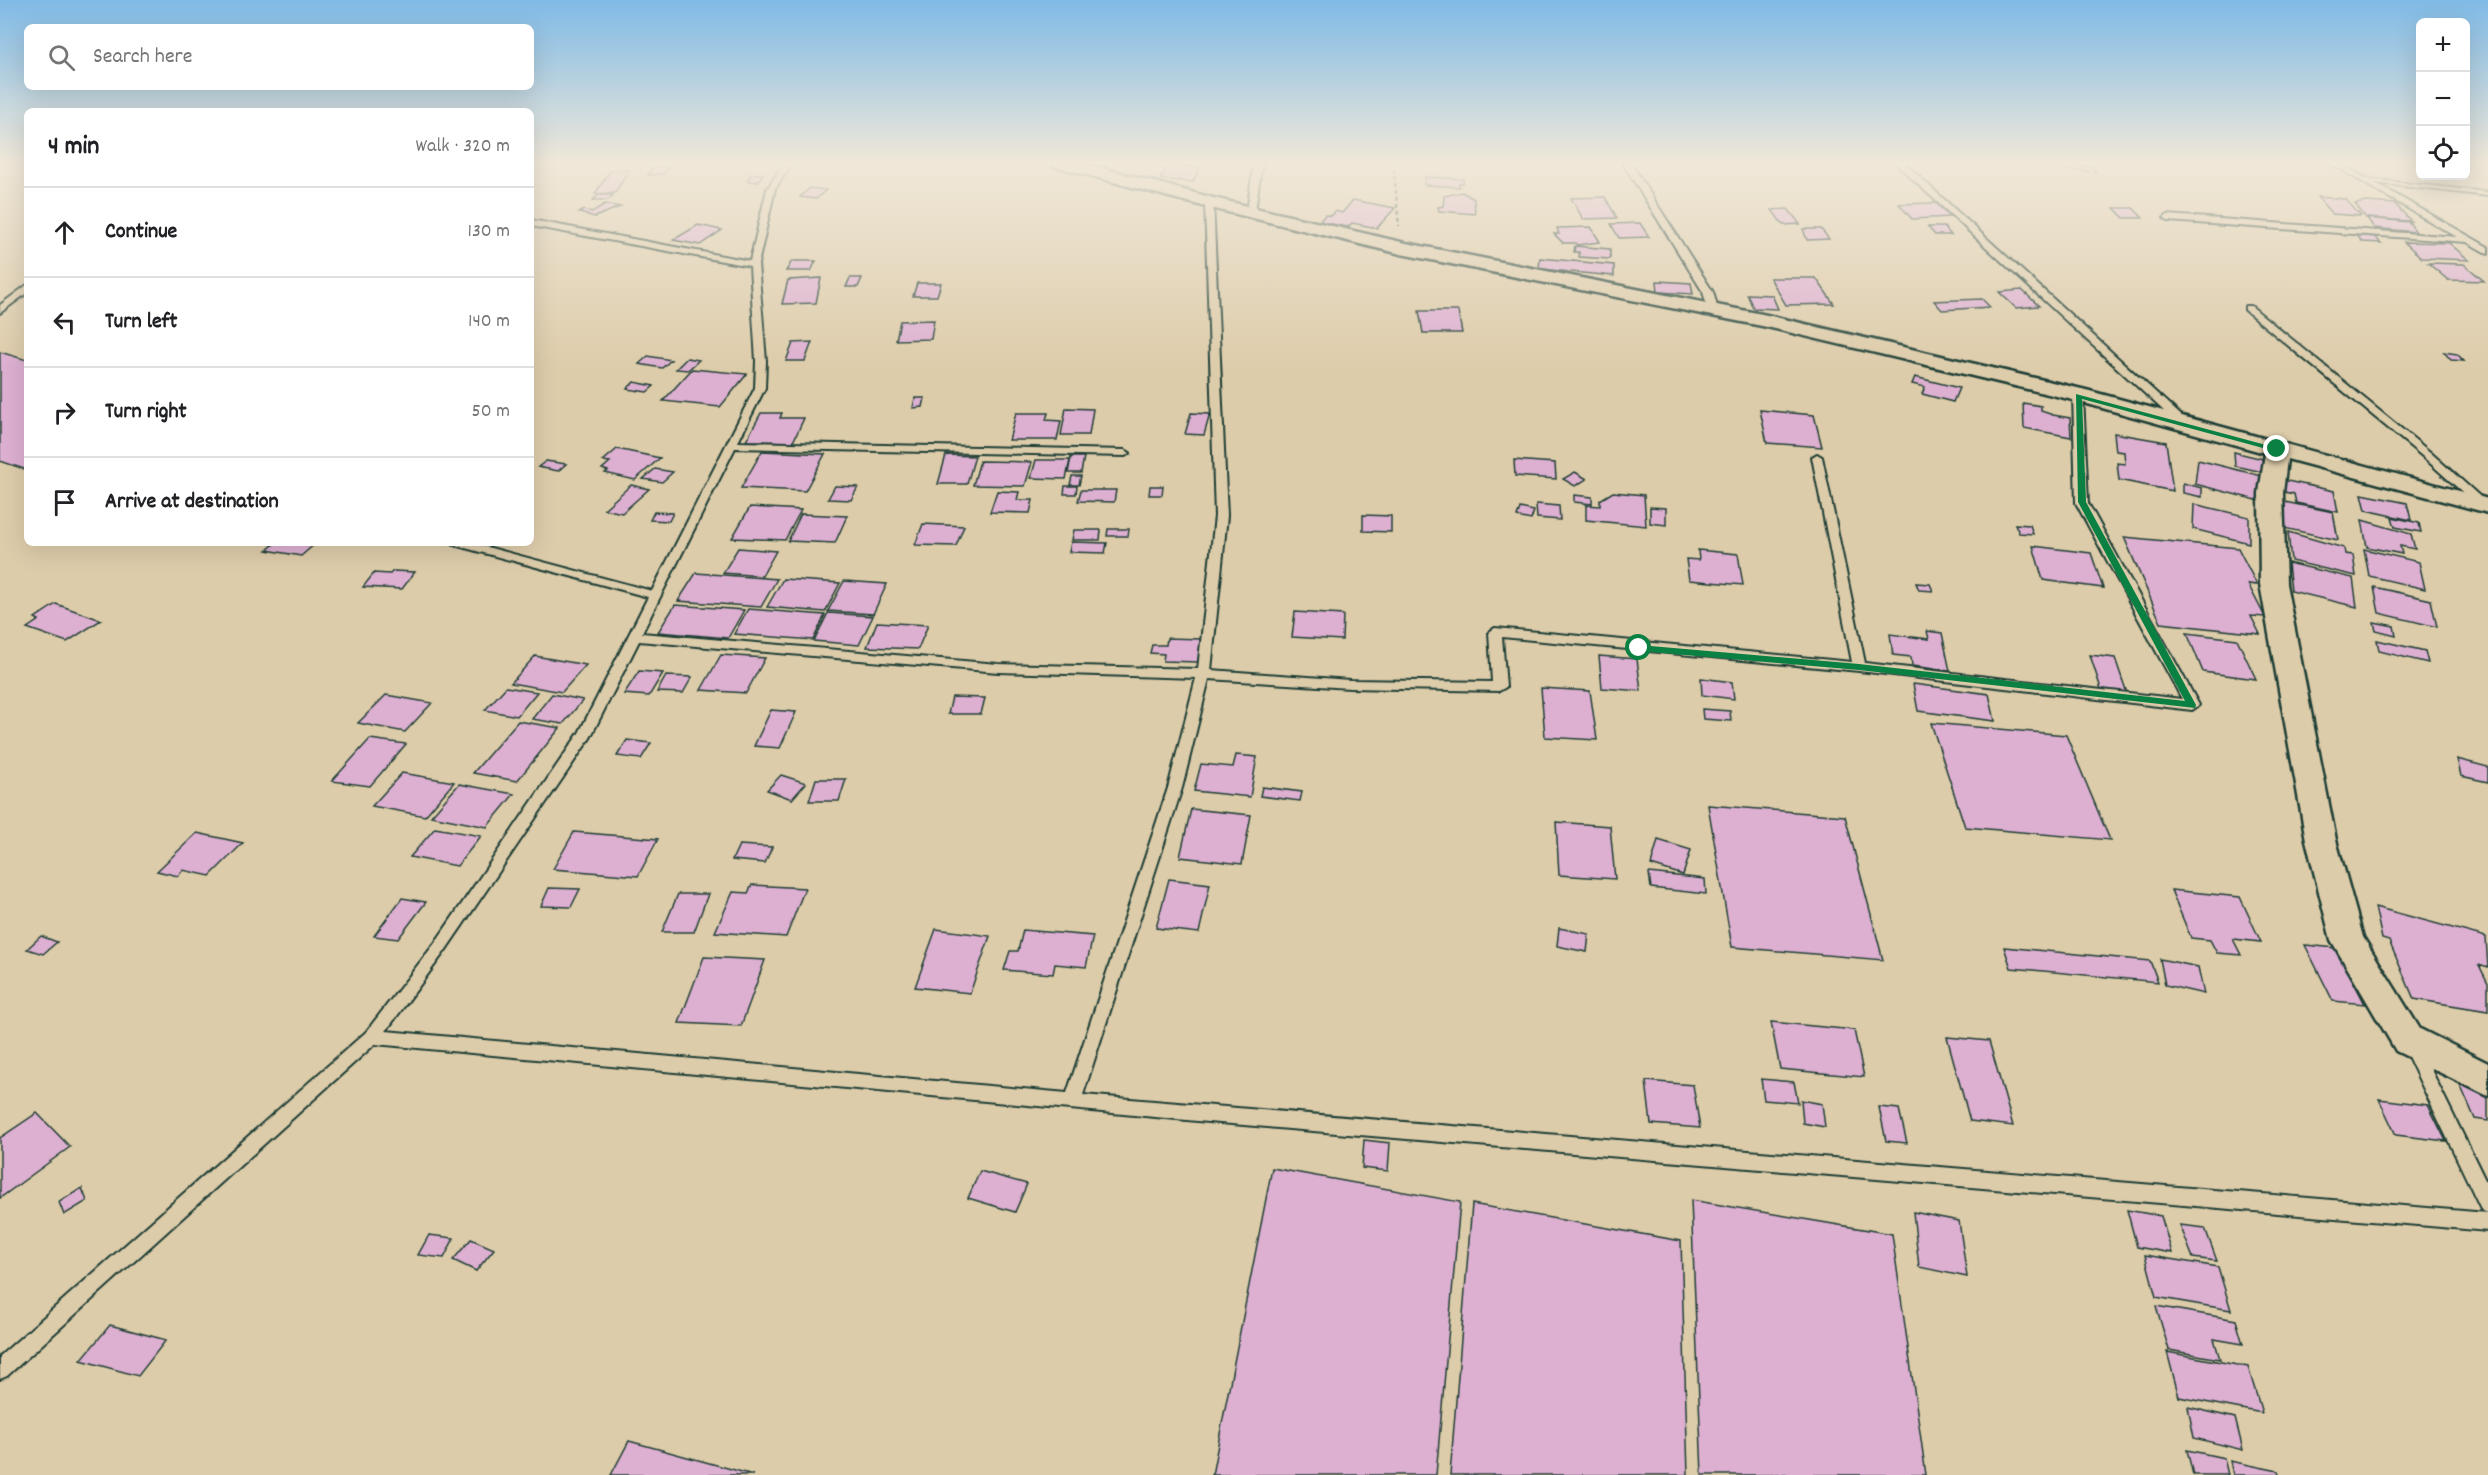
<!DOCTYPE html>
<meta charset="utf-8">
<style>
:root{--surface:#fff;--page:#f6f6f6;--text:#202124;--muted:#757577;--line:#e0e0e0}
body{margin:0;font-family:Dekko,sans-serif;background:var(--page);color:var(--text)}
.controls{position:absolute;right:18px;top:18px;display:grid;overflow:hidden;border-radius:9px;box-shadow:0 6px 24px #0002}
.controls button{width:54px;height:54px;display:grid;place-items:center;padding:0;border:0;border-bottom:2px solid var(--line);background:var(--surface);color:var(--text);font:30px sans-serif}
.stop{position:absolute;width:18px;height:18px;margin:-14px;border:4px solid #0b8043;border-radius:50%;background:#fff}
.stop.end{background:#0b8043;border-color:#fff;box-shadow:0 2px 6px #0008}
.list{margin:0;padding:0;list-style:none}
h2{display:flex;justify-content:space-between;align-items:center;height:78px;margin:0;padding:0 24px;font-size:26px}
h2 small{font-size:20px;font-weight:400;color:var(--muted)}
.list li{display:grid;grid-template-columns:39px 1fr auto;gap:18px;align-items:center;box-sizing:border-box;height:90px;padding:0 24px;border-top:2px solid var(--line)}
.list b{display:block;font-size:22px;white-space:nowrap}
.list em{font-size:20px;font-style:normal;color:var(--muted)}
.icon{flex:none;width:33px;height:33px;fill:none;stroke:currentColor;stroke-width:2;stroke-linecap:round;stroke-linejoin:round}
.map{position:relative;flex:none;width:2488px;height:1475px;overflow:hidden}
.search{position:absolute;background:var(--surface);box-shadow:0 6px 24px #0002;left:24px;top:24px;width:510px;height:66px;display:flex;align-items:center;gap:15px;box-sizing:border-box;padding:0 21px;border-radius:9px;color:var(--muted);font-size:22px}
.panel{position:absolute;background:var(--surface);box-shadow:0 6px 24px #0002;left:24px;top:108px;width:510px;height:438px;border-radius:9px}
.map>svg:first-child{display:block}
.building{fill:#ddafd1;stroke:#1f3d34;stroke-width:1.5}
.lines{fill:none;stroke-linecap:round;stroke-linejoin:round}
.lane-casing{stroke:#1f3d34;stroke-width:4}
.street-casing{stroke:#1f3d34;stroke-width:5}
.path{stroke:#1f3d34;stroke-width:2;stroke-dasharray:4 3;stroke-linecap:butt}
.lane{fill:#dca;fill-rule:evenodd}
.street{fill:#dca;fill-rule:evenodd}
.route{fill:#0b8043}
</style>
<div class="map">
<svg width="2488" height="1475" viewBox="0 0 2488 1475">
<rect width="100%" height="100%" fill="#dca"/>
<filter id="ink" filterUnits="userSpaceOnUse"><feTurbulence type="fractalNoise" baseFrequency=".0167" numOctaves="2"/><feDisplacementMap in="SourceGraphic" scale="12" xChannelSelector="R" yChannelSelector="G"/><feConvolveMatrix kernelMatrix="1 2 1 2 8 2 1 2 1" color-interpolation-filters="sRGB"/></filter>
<g filter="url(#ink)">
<g class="building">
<polygon points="1168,165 1200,167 1193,182 1160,179"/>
<polygon points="2063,165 2092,166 2096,172 2067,170"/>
<polygon points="669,166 664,174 648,175 653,167"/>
<polygon points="629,170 615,193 595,194 610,171"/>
<polygon points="751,174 763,174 758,182 747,181"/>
<polygon points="1425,177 1463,179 1463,183 1459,183 1459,187 1424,185"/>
<polygon points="810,188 826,190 816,199 800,197"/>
<polygon points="1462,192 1474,199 1475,214 1439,211 1438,207 1443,206 1444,196"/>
<polygon points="598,195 613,195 608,200 593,200"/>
<polygon points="1605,197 1617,218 1583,219 1571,198"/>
<polygon points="2317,197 2345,199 2361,216 2332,214"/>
<polygon points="1353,200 1395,208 1377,228 1352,223 1348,227 1319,222 1325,215 1331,216 1336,211 1342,213"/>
<polygon points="2367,202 2395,204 2411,221 2366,218 2355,204"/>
<polygon points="1936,203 1950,217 1912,219 1899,204"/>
<polygon points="605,204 620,207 595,217 579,213 584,210 592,212"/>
<polygon points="2114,208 2133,208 2143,218 2124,218"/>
<polygon points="1788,209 1800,224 1783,225 1772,210"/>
<polygon points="2367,218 2409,222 2416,232 2374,228"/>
<polygon points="1640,223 1649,237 1619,238 1611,224"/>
<polygon points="698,225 722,230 700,245 673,240"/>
<polygon points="1591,227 1600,242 1577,245 1576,243 1563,243 1554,234 1559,234 1557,228"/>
<polygon points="1928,227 1944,227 1951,235 1935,235"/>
<polygon points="1803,229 1821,229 1829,239 1807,240"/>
<polygon points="2357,235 2375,237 2381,243 2362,242"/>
<polygon points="2404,242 2449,243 2469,260 2422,258"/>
<polygon points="1575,246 1610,249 1610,259 1579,257 1579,252 1574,252"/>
<polygon points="1540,258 1614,265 1614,276 1539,269"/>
<polygon points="792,261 816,261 811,271 786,271"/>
<polygon points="2428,263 2464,264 2484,281 2448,280"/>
<polygon points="821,278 816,303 782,304 788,280"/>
<polygon points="850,278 862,278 858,287 846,287"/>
<polygon points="1770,278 1816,278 1834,304 1786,305"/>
<polygon points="1657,281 1691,283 1693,294 1658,292"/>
<polygon points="917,283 941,283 937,296 913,296"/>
<polygon points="2022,290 2039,306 2016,308 1999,292"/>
<polygon points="1747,294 1772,295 1778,309 1753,308"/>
<polygon points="1982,299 1990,307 1942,310 1934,301"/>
<polygon points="1419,311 1458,311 1462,333 1423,333"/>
<polygon points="934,320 931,339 896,340 900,321"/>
<polygon points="812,342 805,361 786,361 793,343"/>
<polygon points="0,352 27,360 27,470 0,461"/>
<polygon points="2444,352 2457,354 2464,361 2451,360"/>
<polygon points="648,356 671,360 662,368 639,364"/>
<polygon points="687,358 699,360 688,370 676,369"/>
<polygon points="692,369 747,374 720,407 663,401"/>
<polygon points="1915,377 1959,388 1953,402 1922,394 1925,387 1912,384"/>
<polygon points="634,382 654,386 647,392 627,389"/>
<polygon points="915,398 925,398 923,407 913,408"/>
<polygon points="2023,403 2041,406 2041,411 2053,415 2070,418 2071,437 2024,428"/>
<polygon points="1066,408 1093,409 1089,435 1061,435"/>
<polygon points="1760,410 1814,415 1822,447 1767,443"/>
<polygon points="761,413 782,413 780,418 804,418 793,442 746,441"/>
<polygon points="1016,413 1048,413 1046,420 1061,421 1057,440 1009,440"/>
<polygon points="1191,413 1210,414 1204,435 1185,434"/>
<polygon points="2114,433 2166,442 2173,491 2119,480 2117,463 2125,464 2124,452 2116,451"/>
<polygon points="617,449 660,458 635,480 605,473 608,471 602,469 610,462 603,461"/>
<polygon points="762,451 825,454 805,491 741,488"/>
<polygon points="2234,452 2263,459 2263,472 2235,466"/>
<polygon points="946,455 975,456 967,484 938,484"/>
<polygon points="1071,457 1084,457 1081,473 1068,473"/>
<polygon points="1036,460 1070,460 1066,479 1031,478"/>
<polygon points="1514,460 1555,463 1556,479 1515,476"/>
<polygon points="2198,460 2266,477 2264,502 2195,484"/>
<polygon points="546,461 566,464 558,471 538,467"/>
<polygon points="980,461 1032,462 1025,486 973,485"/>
<polygon points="655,469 673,472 662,482 643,479"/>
<polygon points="1575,472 1587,479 1575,486 1563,479"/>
<polygon points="1072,476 1081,476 1079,485 1070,485"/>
<polygon points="2278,479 2334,491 2338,512 2296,503 2294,494 2279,491"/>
<polygon points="2183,483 2202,488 2202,497 2183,493"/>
<polygon points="631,485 649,489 622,513 604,509"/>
<polygon points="835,486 836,486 858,487 851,500 828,499"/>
<polygon points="1065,486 1077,486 1076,494 1064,494"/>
<polygon points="1150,486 1163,486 1162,495 1149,495"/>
<polygon points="1081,490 1116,490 1114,502 1078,501"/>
<polygon points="997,491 1019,492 1017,500 1033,500 1030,513 990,512"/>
<polygon points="1613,492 1644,495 1646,526 1586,520 1586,505 1600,506 1600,500"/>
<polygon points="2362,494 2407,503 2411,520 2366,510"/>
<polygon points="1574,495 1592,497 1592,504 1574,502"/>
<polygon points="2280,501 2333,512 2338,540 2284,528"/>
<polygon points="1536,504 1559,506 1560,520 1537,518"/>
<polygon points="2194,504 2249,517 2249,543 2193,529"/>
<polygon points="750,507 801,510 785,540 732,538"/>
<polygon points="1650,507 1666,508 1666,525 1650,523"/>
<polygon points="1520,508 1534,511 1531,520 1517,517"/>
<polygon points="654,512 673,513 669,521 650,520"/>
<polygon points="801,514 847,516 835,543 788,541"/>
<polygon points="1363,515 1391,516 1391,532 1363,531"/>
<polygon points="2392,517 2419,523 2421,532 2395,527"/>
<polygon points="2362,520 2411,534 2415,549 2400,546 2402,554 2367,547"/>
<polygon points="923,524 964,526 956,546 915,545"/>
<polygon points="2015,524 2030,525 2033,534 2019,533"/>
<polygon points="1108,529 1129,529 1128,536 1107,536"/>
<polygon points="1074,530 1101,530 1100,540 1072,540"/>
<polygon points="2288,532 2344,548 2345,554 2353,555 2356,576 2291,561"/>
<polygon points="2124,537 2238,548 2257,585 2248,584 2265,617 2251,616 2260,634 2161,623"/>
<polygon points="1071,542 1107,543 1105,553 1069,552"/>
<polygon points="270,543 316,543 301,556 267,550 273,545"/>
<polygon points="2033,546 2091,553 2103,588 2043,580"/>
<polygon points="738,548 776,551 762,576 723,573"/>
<polygon points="2364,549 2419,562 2425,589 2369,576"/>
<polygon points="1698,550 1738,554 1743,585 1689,580 1686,559 1699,560"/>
<polygon points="2288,563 2353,578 2357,607 2291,591"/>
<polygon points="393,571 415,572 402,589 363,587 374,573 390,574"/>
<polygon points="696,573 777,579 761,607 678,601"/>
<polygon points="783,579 840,583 825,612 767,607"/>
<polygon points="844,581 887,584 873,614 828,611"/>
<polygon points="1916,583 1930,584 1933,591 1919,590"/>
<polygon points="2374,587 2431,600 2437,627 2379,613"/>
<polygon points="56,604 101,620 67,642 27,628 39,620 35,618"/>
<polygon points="675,605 744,610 728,638 658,632"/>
<polygon points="748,609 825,615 813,640 734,634"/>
<polygon points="1295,612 1343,615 1342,640 1292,637"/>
<polygon points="828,613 873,616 859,645 814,641"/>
<polygon points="877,622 928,625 918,649 867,647"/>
<polygon points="2374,622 2394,626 2396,636 2376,631"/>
<polygon points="1927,631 1942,633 1950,671 1912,666 1911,657 1893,655 1890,634 1929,639"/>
<polygon points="2187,633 2237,639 2256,679 2203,672"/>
<polygon points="1167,638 1201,639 1198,662 1163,661 1164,654 1150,653 1152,645 1166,645"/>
<polygon points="2377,640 2425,651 2428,663 2379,651"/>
<polygon points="721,655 765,658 746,693 701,690"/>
<polygon points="2090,655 2115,658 2128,696 2102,692"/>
<polygon points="535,656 586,665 562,692 511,683"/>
<polygon points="1599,656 1637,659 1641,691 1602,688"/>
<polygon points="639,671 663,673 649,696 624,694"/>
<polygon points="666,676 692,677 683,693 657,692"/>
<polygon points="1701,678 1732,682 1734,699 1702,695"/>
<polygon points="1913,684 1989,694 1995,721 1918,711"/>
<polygon points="506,687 537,692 517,716 485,710"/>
<polygon points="1541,688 1590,691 1597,740 1545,737"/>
<polygon points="552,694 583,700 563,724 532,719"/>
<polygon points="386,695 432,703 405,732 358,723"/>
<polygon points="952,697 985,698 981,714 948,714"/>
<polygon points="1702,709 1730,711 1731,721 1703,719"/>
<polygon points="771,710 796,712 780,748 754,746"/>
<polygon points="518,721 560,728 517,781 473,773"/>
<polygon points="1931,723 2066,735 2110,840 1965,827"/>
<polygon points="370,739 406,744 370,786 332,781"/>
<polygon points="627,740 651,743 641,759 617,756"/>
<polygon points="1236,755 1257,757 1250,797 1194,791 1201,764 1233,767"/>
<polygon points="2457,759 2488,767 2488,782 2461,776"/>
<polygon points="402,773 454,782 425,816 372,806"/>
<polygon points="781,775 806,783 792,799 767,790"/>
<polygon points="816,779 846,779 839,801 809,801"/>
<polygon points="459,784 514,794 487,827 431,816"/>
<polygon points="1262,787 1302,792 1300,801 1260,796"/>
<polygon points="1708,805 1845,816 1883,960 1732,947"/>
<polygon points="1191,809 1251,815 1242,864 1180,857"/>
<polygon points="1556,822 1610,826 1615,879 1559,875"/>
<polygon points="435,828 481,836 457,866 410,857"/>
<polygon points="574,832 658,839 638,876 553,869"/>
<polygon points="197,833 243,843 210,876 183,870 178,876 157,871"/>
<polygon points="1658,840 1691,850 1683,875 1651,865"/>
<polygon points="739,845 772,847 765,863 732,860"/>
<polygon points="1649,873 1705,879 1706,894 1651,888"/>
<polygon points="1169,879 1210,884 1199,933 1156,928"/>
<polygon points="752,885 805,888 786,937 715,932 733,892 748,893"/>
<polygon points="549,888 580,889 571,907 541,906"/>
<polygon points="2171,890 2240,897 2261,942 2233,939 2241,955 2217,953 2210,940 2191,938"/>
<polygon points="678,894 708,894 694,932 662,932"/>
<polygon points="402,898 426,902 398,939 374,936"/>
<polygon points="2375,907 2486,937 2488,968 2479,965 2488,983 2488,1011 2414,999 2389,941 2382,939"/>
<polygon points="1559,928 1589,934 1587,952 1557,946"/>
<polygon points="936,929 990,936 970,993 915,987"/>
<polygon points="1023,930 1093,936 1086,967 1055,964 1053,974 1004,970 1010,951 1018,951"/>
<polygon points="41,936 57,942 43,954 27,949"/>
<polygon points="2305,945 2336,948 2365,1004 2333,1001"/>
<polygon points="2004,947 2150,961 2158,982 2011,968"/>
<polygon points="704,957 765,960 741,1026 679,1023"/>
<polygon points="2160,959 2198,967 2204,994 2165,985"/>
<polygon points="1771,1022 1854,1030 1864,1077 1780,1069"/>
<polygon points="1947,1037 1989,1041 2013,1126 1970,1121"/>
<polygon points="1761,1079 1794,1082 1798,1103 1764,1100"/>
<polygon points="2458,1080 2488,1089 2488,1121 2475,1119"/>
<polygon points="1646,1081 1693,1085 1700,1128 1651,1124"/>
<polygon points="2379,1099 2428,1105 2446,1141 2396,1135"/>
<polygon points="1801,1100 1822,1104 1825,1127 1803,1123"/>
<polygon points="1879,1107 1899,1109 1907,1143 1886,1141"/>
<polygon points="37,1113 70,1147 0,1198 0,1138"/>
<polygon points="1364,1140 1390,1143 1388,1171 1362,1168"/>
<polygon points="1272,1168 1460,1202 1436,1475 1212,1475"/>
<polygon points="980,1171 1027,1184 1015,1212 968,1198"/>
<polygon points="82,1188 87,1201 64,1215 59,1202"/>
<polygon points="1691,1200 1892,1234 1926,1475 1702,1475"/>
<polygon points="1472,1204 1681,1241 1688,1475 1450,1475"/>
<polygon points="2127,1210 2161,1216 2172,1253 2137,1247"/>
<polygon points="1913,1212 1959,1221 1967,1277 1919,1267"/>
<polygon points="2180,1225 2205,1228 2217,1261 2193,1258"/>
<polygon points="429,1235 454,1238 444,1258 418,1255"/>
<polygon points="471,1239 494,1249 476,1271 453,1260"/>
<polygon points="2145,1255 2218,1267 2231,1310 2156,1297"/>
<polygon points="2156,1306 2236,1320 2243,1344 2214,1339 2220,1359 2169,1350"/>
<polygon points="110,1325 166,1340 138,1376 81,1360"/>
<polygon points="2167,1352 2248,1367 2262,1413 2179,1397"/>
<polygon points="2188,1407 2235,1418 2243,1450 2194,1438"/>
<polygon points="629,1441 753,1475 611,1475"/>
<polygon points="2187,1450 2224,1458 2228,1475 2193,1475"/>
<polygon points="2230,1461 2278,1471 2279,1475 2233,1475"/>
</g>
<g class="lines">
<g class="lane-casing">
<g id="lane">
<path d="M785 162H793L775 189 758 264 766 361 765 388 738 442 1125 450 1130 453 1125 456 735 448 642 633 998 664 1198 669 1215 516 1205 202 1209 200 1213 202 1227 516 1211 670 1350 680 1492 682 1489 632 1495 628 1852 662 1812 457 1817 454 1822 457 1865 663 2182 699 2076 503 2073 395 2078 392 2083 395 2088 503 2199 705 2192 710 1859 671 1502 637 1506 687 1499 691 1350 688 1209 679 1182 788 1083 1095 2487 1213 2482 1211 2404 1048 2406 1043 2412 1041 2418 1043 2488 1186V1231L1208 1122 375 1044 7 1376 0 1379V1356L366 1032 435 943 579 733 648 597 454 545 452 543H472L652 591 755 388 756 361 750 266 531 226V220L750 261 767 189ZM639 641 998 672 1196 678 1168 788 1067 1093 386 1031 445 951 590 738Z"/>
<polygon points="1254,162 1262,162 1255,211 1251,214 1247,211"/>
<polygon points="1622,162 1630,162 1713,292 1718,310 1716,312 1708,310 1703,292"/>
<polygon points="1894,162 1903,162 2187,421 2187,425 2179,425"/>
<polygon points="2328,162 2338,162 2367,179 2488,192 2488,196 2375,183 2488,247 2488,254 2467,242 2168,221 2164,218 2168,215 2457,237"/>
<polygon points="27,285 27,293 0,313 0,305"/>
<polygon points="2245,306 2251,306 2430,452 2486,502 2486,506 2478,506 2422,456 2245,310"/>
</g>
</g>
<g class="street-casing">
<polygon id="street" points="1052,162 1080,162 1213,198 1401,242 1767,315 2086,390 2488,499 2488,513 2287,459 2283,493 2286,584 2336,840 2363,937 2420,1029 2488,1063 2488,1096 2396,1051 2331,940 2306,840 2260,584 2259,493 2265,453 2073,400 1767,327 1401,254 1203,206 1054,166"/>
</g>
<polyline class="path" points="1393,162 1399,226"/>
<use href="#lane" class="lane"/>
<use href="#street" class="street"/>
</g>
</g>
<linearGradient id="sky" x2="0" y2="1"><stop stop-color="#7fbae6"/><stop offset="0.44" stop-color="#f0e8d9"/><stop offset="1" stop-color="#f0e8d9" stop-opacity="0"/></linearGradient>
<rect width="2488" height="369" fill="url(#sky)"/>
<polygon class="route" points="2076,394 2281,449 2274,451 2082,399 2086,502 2196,705 2195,708 1859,670 1639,651 1635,648 1639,645 1859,664 2185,701 2078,502"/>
</svg>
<div class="controls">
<button>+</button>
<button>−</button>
<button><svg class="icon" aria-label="locate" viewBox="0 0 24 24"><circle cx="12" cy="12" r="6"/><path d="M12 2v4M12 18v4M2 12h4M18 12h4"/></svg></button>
</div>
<div class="stop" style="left:1639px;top:648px"></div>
<div class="stop end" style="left:2277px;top:449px"></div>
<div class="search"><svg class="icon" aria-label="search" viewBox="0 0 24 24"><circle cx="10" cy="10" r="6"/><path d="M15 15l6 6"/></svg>Search here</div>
<section class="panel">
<h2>4 min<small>Walk · 320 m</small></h2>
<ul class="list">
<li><svg class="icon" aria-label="ahead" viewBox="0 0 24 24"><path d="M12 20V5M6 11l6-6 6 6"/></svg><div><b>Continue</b></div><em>130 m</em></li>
<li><svg class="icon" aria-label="left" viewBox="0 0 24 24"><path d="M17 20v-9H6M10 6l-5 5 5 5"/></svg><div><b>Turn left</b></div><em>140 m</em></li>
<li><svg class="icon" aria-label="right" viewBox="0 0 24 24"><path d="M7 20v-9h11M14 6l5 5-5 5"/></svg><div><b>Turn right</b></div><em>50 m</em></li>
<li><svg class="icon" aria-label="arrive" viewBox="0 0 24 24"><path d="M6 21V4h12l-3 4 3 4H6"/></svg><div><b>Arrive at destination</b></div></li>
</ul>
</section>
</div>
